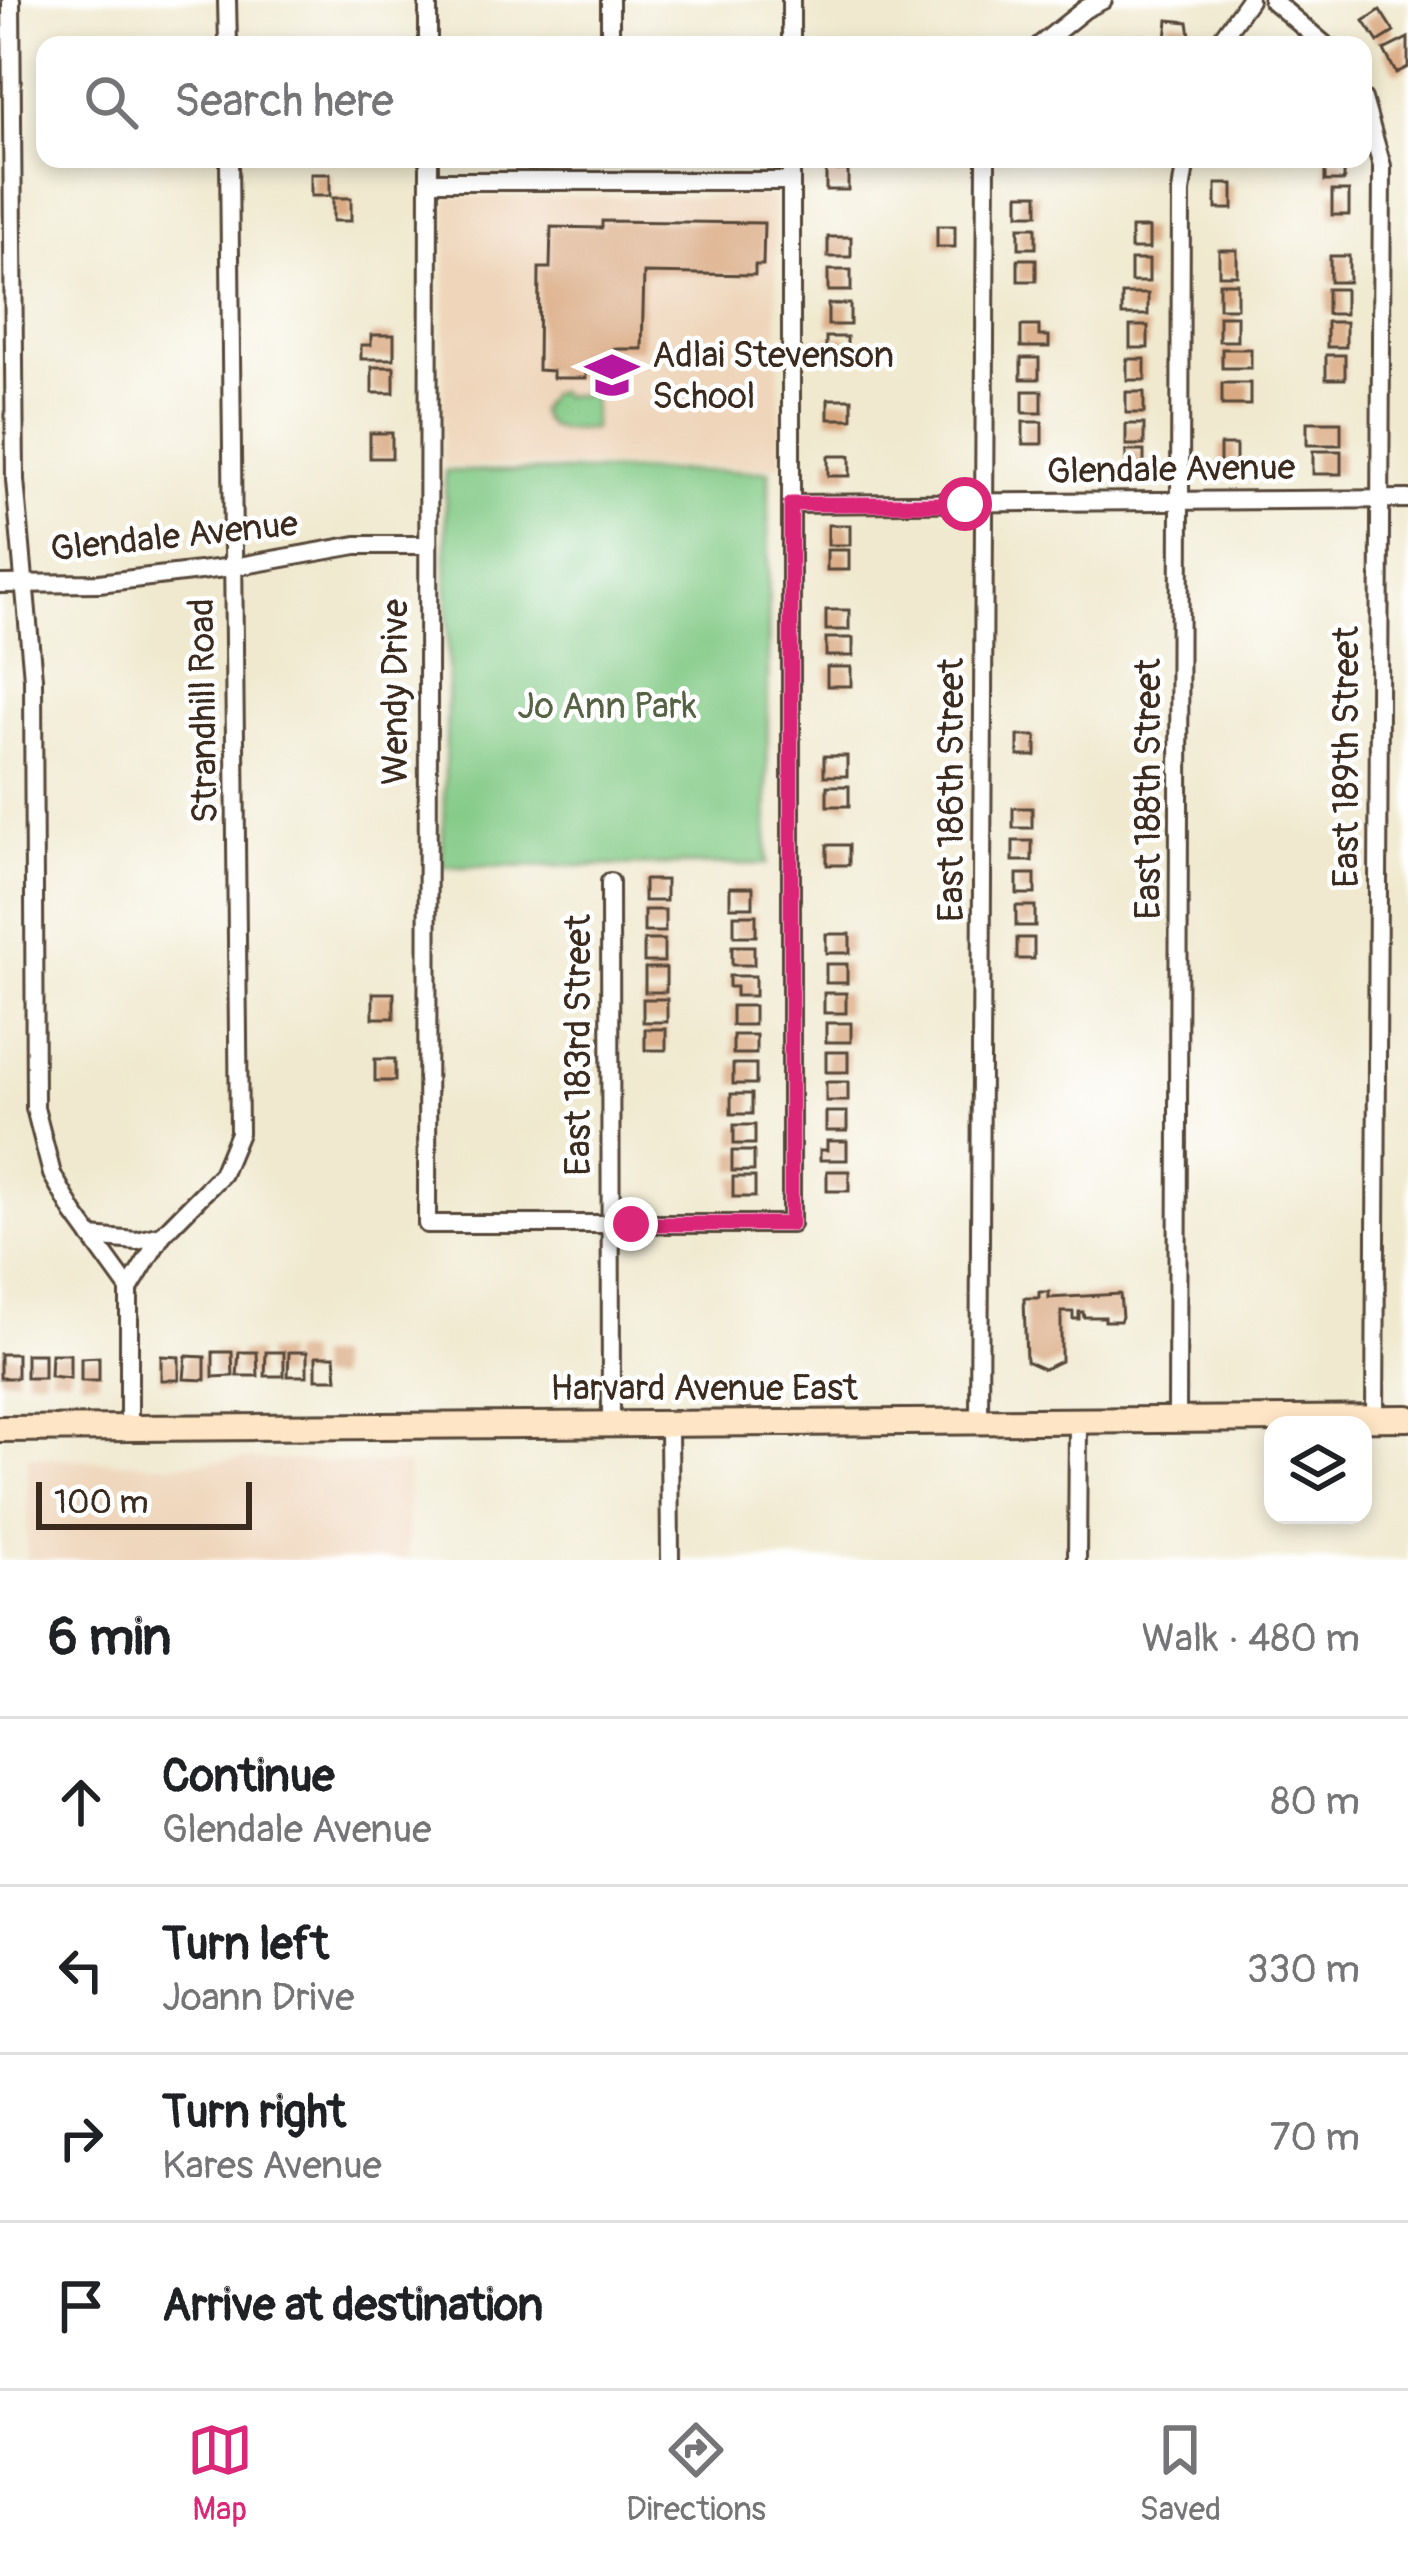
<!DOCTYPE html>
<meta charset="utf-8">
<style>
:root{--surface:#fff;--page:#f2f2f2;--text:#202124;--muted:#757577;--line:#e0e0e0;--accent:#db2777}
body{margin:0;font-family:Pangolin,sans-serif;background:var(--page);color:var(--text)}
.controls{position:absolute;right:36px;bottom:36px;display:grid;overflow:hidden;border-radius:24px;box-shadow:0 6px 18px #0003}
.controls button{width:108px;height:108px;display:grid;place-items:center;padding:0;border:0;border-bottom:3px solid var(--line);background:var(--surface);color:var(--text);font:60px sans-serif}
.scale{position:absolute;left:36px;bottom:30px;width:216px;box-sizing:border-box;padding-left:12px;border:6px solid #3b2a1e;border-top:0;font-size:33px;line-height:42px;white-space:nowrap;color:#3b2a1e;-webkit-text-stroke:9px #fff;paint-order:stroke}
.stop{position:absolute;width:36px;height:36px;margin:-27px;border:9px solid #db2777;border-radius:50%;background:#fff}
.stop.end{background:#db2777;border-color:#fff;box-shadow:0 3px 12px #0008}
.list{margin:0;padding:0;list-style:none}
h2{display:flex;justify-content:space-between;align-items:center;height:156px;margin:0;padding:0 48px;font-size:51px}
h2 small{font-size:39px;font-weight:400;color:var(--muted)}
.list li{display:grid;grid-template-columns:78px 1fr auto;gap:36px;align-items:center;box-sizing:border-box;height:168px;padding:0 48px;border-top:3px solid var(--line)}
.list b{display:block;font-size:45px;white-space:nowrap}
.list p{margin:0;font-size:39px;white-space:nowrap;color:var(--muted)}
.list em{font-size:39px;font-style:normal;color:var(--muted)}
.icon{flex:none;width:66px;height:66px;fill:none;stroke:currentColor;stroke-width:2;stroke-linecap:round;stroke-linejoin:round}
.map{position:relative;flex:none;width:1408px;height:1560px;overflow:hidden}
.search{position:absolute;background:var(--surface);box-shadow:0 6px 18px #0003;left:36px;right:36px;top:36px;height:132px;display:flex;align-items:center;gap:30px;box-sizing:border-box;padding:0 42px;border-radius:24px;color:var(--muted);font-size:45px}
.sheet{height:828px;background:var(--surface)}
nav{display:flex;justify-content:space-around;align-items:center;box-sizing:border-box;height:168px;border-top:3px solid var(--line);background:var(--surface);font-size:33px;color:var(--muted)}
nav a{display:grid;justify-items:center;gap:6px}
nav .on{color:var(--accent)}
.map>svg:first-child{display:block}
.built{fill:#efd6bb}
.green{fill:#84cb87;stroke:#607a52;stroke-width:3}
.building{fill:#daaa83}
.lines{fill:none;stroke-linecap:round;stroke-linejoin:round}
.minor-casing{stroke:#564739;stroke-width:22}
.secondary-casing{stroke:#564739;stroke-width:30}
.minor{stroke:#fff;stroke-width:16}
.secondary{stroke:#fee5c5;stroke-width:24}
.route{stroke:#db2777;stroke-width:15}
.labels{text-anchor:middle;stroke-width:9;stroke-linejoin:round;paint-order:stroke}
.poi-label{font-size:36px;fill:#3b2a1e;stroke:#fff;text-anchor:start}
.street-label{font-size:36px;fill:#3b2a1e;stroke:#fff}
.park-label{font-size:36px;fill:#556243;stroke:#fff}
</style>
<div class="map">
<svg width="1408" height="1560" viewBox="0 0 1408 1560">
<rect width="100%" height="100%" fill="#fff"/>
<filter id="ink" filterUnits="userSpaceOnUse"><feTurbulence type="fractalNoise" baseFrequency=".00833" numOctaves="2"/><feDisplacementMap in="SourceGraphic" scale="24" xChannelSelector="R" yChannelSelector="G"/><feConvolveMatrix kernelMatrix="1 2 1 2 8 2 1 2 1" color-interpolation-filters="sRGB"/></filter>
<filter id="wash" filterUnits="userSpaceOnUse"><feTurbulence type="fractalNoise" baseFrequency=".004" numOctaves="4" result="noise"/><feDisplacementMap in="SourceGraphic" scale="48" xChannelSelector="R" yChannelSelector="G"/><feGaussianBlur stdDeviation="2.7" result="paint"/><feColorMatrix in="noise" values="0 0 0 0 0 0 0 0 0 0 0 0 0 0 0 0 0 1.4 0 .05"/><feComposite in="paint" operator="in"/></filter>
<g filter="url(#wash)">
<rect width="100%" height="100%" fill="#f0e9cf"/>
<g class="built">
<polygon points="447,197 774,197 781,466 442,466"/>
<polygon points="28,1456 169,1465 241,1459 408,1465 408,1560 27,1560"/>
</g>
<g class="green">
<path d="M558 391 562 396 582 395 584 391 593 397V429C572 429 546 436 539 410L549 395Z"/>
<polygon points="445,471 769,471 767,864 442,867 448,671"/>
</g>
<g id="blocks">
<g class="building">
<polygon points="1380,10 1394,32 1378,42 1364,21"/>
<polygon points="1168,20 1188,22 1191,42 1166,39"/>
<polygon points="1408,38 1408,67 1396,73 1384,50"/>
<rect x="1325" y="159" width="19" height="22"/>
<rect x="826" y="170" width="22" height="20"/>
<rect x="311" y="174" width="19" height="22"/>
<rect x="1216" y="184" width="17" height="25"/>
<rect x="1332" y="191" width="17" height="24"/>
<rect x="1019" y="194" width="19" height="20"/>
<rect x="333" y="198" width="18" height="23"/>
<polygon points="602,221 764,223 763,265 755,265 755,275 644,273 642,349 613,349 613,362 602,362 602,371 586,371 586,378 553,378 553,371 538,370 539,268 550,268 551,227 602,228"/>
<rect x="937" y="226" width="18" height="21"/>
<rect x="1019" y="227" width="17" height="21"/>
<rect x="1131" y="228" width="18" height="21"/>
<rect x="828" y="237" width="23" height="20"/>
<rect x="1219" y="250" width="18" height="25"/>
<rect x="1330" y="256" width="19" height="26"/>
<rect x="1018" y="259" width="18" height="22"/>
<rect x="1131" y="260" width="18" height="22"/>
<rect x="828" y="270" width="23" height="21"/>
<rect x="1219" y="283" width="18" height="25"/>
<rect x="1327" y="289" width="18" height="25"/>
<rect x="1122" y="294" width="26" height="21"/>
<rect x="828" y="304" width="22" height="21"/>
<rect x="1219" y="316" width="18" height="25"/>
<rect x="1327" y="322" width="19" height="25"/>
<polygon points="1021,326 1039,326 1039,336 1049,336 1049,347 1021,347"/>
<rect x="1130" y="326" width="18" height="22"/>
<polygon points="371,335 394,335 394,359 361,359 361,345 371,345"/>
<rect x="826" y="337" width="21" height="21"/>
<rect x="1222" y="349" width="29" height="19"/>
<rect x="1326" y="355" width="19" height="24"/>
<rect x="1021" y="358" width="18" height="21"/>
<rect x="1127" y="359" width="18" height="21"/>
<rect x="372" y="367" width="22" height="26"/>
<rect x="1222" y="383" width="28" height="22"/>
<rect x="1023" y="391" width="19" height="22"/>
<rect x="1126" y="392" width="18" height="21"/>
<rect x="828" y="399" width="24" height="20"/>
<rect x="1023" y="422" width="19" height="22"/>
<rect x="1307" y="422" width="34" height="23"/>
<rect x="1126" y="424" width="18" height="21"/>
<rect x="370" y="433" width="22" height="25"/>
<rect x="1220" y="445" width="16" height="26"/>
<rect x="1126" y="451" width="18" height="21"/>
<rect x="1313" y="451" width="28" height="23"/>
<rect x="828" y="456" width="22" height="20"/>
<rect x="828" y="525" width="22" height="20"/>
<rect x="827" y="550" width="22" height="20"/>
<rect x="826" y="610" width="23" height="20"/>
<rect x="826" y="638" width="27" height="18"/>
<rect x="827" y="667" width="24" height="19"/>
<rect x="1018" y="736" width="18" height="20"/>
<rect x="824" y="756" width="23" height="20"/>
<rect x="827" y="786" width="22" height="20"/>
<rect x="1013" y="808" width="19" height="20"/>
<rect x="1013" y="841" width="19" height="20"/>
<rect x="827" y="845" width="22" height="20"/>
<rect x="1017" y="874" width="18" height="20"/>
<rect x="644" y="880" width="22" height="21"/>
<rect x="730" y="887" width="23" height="20"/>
<rect x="1016" y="906" width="19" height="20"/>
<rect x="644" y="910" width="21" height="22"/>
<rect x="734" y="915" width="22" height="21"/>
<rect x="826" y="934" width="24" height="19"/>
<rect x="1017" y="938" width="17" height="21"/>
<rect x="644" y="940" width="20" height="22"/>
<rect x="732" y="946" width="22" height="19"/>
<rect x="826" y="964" width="21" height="19"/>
<rect x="645" y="968" width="21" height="24"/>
<polygon points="729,976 755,976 755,996 736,996 736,987 729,987"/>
<rect x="373" y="993" width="21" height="25"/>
<rect x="824" y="993" width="22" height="20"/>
<rect x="643" y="999" width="24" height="23"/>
<rect x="732" y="1006" width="22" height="19"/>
<rect x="826" y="1023" width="25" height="19"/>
<rect x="645" y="1029" width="21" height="21"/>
<rect x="733" y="1035" width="23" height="19"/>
<rect x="826" y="1052" width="22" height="20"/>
<rect x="375" y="1059" width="20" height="22"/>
<rect x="733" y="1064" width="23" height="20"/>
<rect x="826" y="1082" width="22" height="19"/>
<rect x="731" y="1094" width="21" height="20"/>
<rect x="826" y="1112" width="21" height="19"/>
<rect x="734" y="1125" width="21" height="19"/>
<polygon points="827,1141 847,1141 847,1160 820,1160 820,1150 827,1150"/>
<rect x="732" y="1151" width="22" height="20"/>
<rect x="827" y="1171" width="22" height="20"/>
<rect x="733" y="1177" width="22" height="20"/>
<polygon points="1039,1292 1049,1292 1049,1298 1120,1294 1122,1317 1120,1321 1105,1321 1105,1317 1084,1317 1083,1312 1079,1312 1079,1319 1073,1319 1073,1312 1061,1312 1061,1361 1044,1369 1026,1361 1024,1298 1039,1298"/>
<polygon points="213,1352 232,1352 233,1376 213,1377"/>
<polygon points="239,1352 257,1352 258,1376 237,1376"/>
<polygon points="266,1352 284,1352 284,1376 265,1376"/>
<polygon points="289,1352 307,1352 307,1376 288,1376"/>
<rect x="0" y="1354" width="17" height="24"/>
<rect x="26" y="1354" width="18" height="24"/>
<polygon points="51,1354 70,1354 70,1378 50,1376"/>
<polygon points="161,1356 179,1357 179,1380 161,1380"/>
<polygon points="186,1356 205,1357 205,1380 184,1379"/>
<polygon points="316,1356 335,1356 337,1379 316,1379"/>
<polygon points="99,1357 99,1381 81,1381 81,1358"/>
</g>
</g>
</g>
<g filter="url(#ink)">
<use href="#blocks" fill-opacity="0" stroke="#564739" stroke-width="3"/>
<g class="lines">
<g class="minor-casing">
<g id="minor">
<polyline points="11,0 15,480 33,678 35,1108 52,1174 74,1213 129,1289 129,1428"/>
<polyline points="227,0 228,45"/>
<polyline points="428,0 428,45"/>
<polyline points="610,0 610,45"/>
<polyline points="1272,0 1325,45"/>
<polyline points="791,45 791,0"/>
<polyline points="1040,45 1085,9 1103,0"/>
<polyline points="1217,45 1249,0"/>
<polyline points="1363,99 1382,166 1375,1419"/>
<polyline points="429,159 427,1224 791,1224 791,159"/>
<polyline points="429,181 791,181"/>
<polyline points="791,504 1408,499"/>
<polyline points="0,584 99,583 233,567 356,545 427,545"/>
<polyline points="610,882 611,1424"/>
<polyline points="91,1237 137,1241 162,1235"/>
<polyline points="129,1289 162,1235 222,1174 239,1133 229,159"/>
<polyline points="1177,1420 1181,192 1186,159"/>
<polyline points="979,1422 986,159"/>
<polyline points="669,1423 670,1560"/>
<polyline points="1077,1560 1078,1422"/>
</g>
</g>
<g class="secondary-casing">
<polyline id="secondary" points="0,1429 1408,1418"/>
</g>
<use href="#minor" class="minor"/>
<use href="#secondary" class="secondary"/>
</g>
</g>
<g class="lines" filter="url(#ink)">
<polyline class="route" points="631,1224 791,1224 791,504 965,504"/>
</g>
<defs>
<g id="school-bare" transform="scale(4.14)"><path d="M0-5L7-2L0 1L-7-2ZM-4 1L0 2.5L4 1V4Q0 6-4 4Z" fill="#b5179e" stroke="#fff" stroke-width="2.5" paint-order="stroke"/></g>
</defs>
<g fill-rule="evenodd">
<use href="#school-bare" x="612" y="375"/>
</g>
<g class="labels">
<g class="poi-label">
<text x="652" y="367">Adlai Stevenson<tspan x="652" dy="41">School</tspan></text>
</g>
<g class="street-label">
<text transform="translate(1171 468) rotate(-1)" y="13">Glendale Avenue</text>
<text transform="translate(174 535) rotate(-6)" y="13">Glendale Avenue</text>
<text transform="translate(394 692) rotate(-90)" y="13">Wendy Drive</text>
<text transform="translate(202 711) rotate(-91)" y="13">Strandhill Road</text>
<text transform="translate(1345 757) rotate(-90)" y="13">East 189th Street</text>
<text transform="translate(1147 789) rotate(-90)" y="13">East 188th Street</text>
<text transform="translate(950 790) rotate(-90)" y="13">East 186th Street</text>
<text transform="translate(577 1045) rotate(-90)" y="13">East 183rd Street</text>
<text x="704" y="1400">Harvard Avenue East</text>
</g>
<g class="park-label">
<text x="607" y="718">Jo Ann Park</text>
</g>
</g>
</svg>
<div class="controls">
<button><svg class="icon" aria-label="layers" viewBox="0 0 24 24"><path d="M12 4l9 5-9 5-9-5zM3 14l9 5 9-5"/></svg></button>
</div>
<div class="scale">100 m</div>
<div class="stop" style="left:965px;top:504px"></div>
<div class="stop end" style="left:631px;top:1224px"></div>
<div class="search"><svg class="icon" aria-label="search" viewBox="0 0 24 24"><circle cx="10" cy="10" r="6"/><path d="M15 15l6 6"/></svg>Search here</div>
</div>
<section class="sheet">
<h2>6 min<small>Walk · 480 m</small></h2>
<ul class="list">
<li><svg class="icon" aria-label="ahead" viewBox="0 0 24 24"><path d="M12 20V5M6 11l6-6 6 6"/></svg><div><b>Continue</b><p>Glendale Avenue</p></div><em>80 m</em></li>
<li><svg class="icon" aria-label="left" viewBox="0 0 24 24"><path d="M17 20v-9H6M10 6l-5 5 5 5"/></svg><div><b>Turn left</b><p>Joann Drive</p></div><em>330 m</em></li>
<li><svg class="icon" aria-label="right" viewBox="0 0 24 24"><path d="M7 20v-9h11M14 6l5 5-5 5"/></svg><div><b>Turn right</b><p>Kares Avenue</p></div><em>70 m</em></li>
<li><svg class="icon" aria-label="arrive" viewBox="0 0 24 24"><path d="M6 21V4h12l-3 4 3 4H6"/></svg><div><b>Arrive at destination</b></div></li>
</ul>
</section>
<nav>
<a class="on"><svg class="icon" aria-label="map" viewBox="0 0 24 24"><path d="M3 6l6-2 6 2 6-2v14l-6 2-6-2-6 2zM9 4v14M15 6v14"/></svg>Map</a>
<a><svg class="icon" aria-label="directions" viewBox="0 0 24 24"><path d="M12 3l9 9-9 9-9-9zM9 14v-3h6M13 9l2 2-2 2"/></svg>Directions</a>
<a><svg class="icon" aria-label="saved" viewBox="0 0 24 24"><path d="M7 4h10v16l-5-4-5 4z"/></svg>Saved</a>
</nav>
